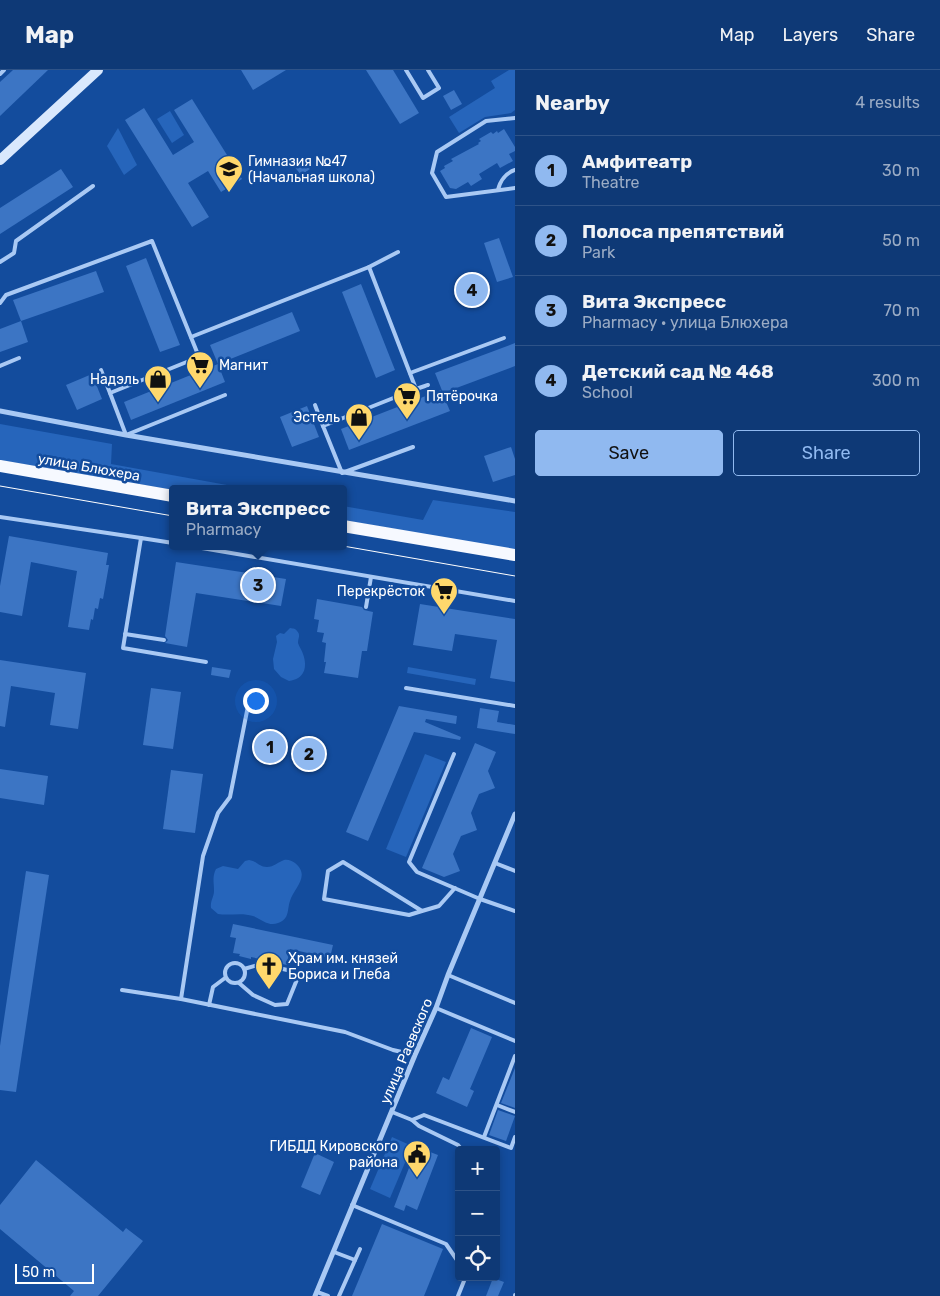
<!DOCTYPE html>
<meta charset="utf-8">
<style>
:root{--surface:#0e3976;--page:#1c447e;--text:#f1f3f6;--muted:#9bacc5;--line:#2e5388;--accent:#90b9f0}
body{margin:0;font-family:Rubik,sans-serif;background:var(--page);color:var(--text)}
.controls{position:absolute;right:15px;bottom:15px;display:grid;overflow:hidden;border-radius:5px;box-shadow:0 2px 8px #0003}
.controls button{width:45px;height:45px;display:grid;place-items:center;padding:0;border:0;border-bottom:1px solid var(--line);background:var(--surface);color:var(--text);font:25px sans-serif}
.scale{position:absolute;left:15px;bottom:12px;width:79px;box-sizing:border-box;padding-left:5px;border:2px solid #fff;border-top:0;font-size:14px;line-height:18px;white-space:nowrap;color:#fff;-webkit-text-stroke:4px #134c9d;paint-order:stroke}
.you{position:absolute;left:255px;top:630px;width:18px;height:18px;margin:-12px;border:4px solid #fff;border-radius:50%;background:#1a73e8;box-shadow:0 0 0 8px #1a73e833}
.badge{display:grid;place-items:center;width:32px;height:32px;border-radius:50%;background:var(--accent);color:#111;font-size:16px;font-weight:700}
.pin{position:absolute;translate:-50% -50%;border:2px solid #fff;box-shadow:0 1px 5px #0006}
.popup{position:absolute;left:169px;top:415px;width:178px;height:65px;box-sizing:border-box;display:grid;place-content:center;border-radius:5px;background:var(--surface);filter:drop-shadow(0 1px 4px #0005);font-size:16px;white-space:nowrap;color:var(--muted)}
.popup b{font-size:19px;color:var(--text)}
.popup::after{content:'';position:absolute;left:50%;top:100%;margin-left:-10px;border:10px solid transparent;border-top-color:var(--surface)}
.list{margin:0;padding:0;list-style:none}
h2{display:flex;justify-content:space-between;align-items:center;height:65px;margin:0;padding:0 20px;font-size:21px}
h2 small{font-size:16px;font-weight:400;color:var(--muted)}
.list li{display:grid;grid-template-columns:32px 1fr auto;gap:15px;align-items:center;box-sizing:border-box;height:70px;padding:0 20px;border-top:1px solid var(--line)}
.list b{display:block;font-size:19px;white-space:nowrap}
.list p{margin:0;font-size:16px;white-space:nowrap;color:var(--muted)}
.list em{font-size:16px;font-style:normal;color:var(--muted)}
.actions{display:flex;gap:10px;padding:15px 20px}
.actions a{flex:1;padding:11px 0;border:1px solid var(--accent);border-radius:5px;text-align:center;font-size:18px;color:var(--accent)}
.actions .main{background:var(--accent);color:#111}
.icon{flex:none;width:28px;height:28px;fill:none;stroke:currentColor;stroke-width:2;stroke-linecap:round;stroke-linejoin:round}
.map{position:relative;flex:none;width:515px;height:1226px;overflow:hidden}
header{display:flex;align-items:center;gap:30px;box-sizing:border-box;height:70px;padding:0 25px;background:var(--surface);border-bottom:1px solid var(--line)}
header strong{font-size:24px}
nav{display:flex;gap:28px;margin-inline-start:auto;font-size:18px}
main{display:flex}
aside{flex:1;background:var(--surface)}
.map>svg:first-child{display:block}
.green{fill:#2665bb}
.building{fill:#3c75c4}
.lines{fill:none;stroke-linecap:round;stroke-linejoin:round}
.service{stroke:#a9c9f4;stroke-width:4}
.minor{stroke:#a9c9f4;stroke-width:5}
.secondary{stroke:#d9e8fd;stroke-width:10}
.primary{stroke:#f6f9ff;stroke-width:12}
.tram{stroke:#fff;stroke-width:1}
.labels{text-anchor:middle;stroke-width:5;stroke-linejoin:round;paint-order:stroke}
.poi-label{font-size:14px;fill:#fff;stroke:#134c9d;text-anchor:start}
.street-label{font-size:14px;fill:#fff;stroke:#134c9d}
</style>
<header>
<strong>Map</strong>
<nav><a>Map</a><a>Layers</a><a>Share</a></nav>
</header>
<main>
<div class="map">
<svg width="515" height="1226" viewBox="0 0 515 1226">
<rect width="100%" height="100%" fill="#134c9d"/>
<g class="green">
<polygon points="509,0 515,0 515,40 511,43 485,47 459,63 449,47 495,18 491,11"/>
<polygon points="170,41 184,65 172,73 157,49"/>
<polygon points="118,58 137,95 124,105 107,76"/>
<polygon points="0,354 112,374 111,394 249,419 173,419 173,420 0,390"/>
<polygon points="433,430 515,442 515,480 343,450 343,436 423,450"/>
<path d="M290 558C294 559 295 558 297 561 301 565 298 568 298 573 299 577 302 580 303 584 308 598 304 609 289 611L281 607 274 599 273 589 277 572 276 566 280 563 284 564Z"/>
<polygon points="408,597 476,609 475,615 407,603"/>
<polygon points="425,684 446,692 406,787 386,779"/>
<path d="M249 790C257 791 259 797 267 797 274 797 278 792 284 790 288 789 292 791 295 793 311 806 294 818 290 831 287 839 290 849 278 853 269 857 261 849 253 846 241 842 230 846 218 844L211 838C210 831 214 827 214 821 214 812 212 807 216 799L223 796 238 799 245 791Z"/>
<polygon points="392,1067 412,1076 390,1128 370,1119"/>
</g>
<g class="building">
<polygon points="13,0 48,0 0,46 0,12"/>
<polygon points="241,0 286,0 253,20"/>
<polygon points="366,0 393,0 419,43 400,54"/>
<polygon points="454,20 462,34 451,40 443,26"/>
<polygon points="192,29 242,109 221,122 208,101 188,113 209,147 192,157 125,50 144,38 173,85 194,72 174,40"/>
<polygon points="504,59 515,77 515,81 509,84 513,91 500,98 497,93 479,104 482,109 471,116 468,112 456,119 450,118 440,101 445,98 444,96 453,91 451,89 479,74 478,73 481,71 479,69 491,62 493,64 497,61 498,63"/>
<polygon points="302,90 310,99 301,105 294,96"/>
<polygon points="61,99 73,117 0,164 0,138"/>
<polygon points="499,168 513,207 497,212 484,173"/>
<polygon points="146,188 180,275 160,282 126,196"/>
<polygon points="96,201 104,222 21,251 13,230"/>
<polygon points="361,214 395,300 376,308 342,222"/>
<polygon points="292,242 300,261 218,294 210,275"/>
<polygon points="21,251 28,272 0,282 0,259"/>
<polygon points="515,273 515,296 443,323 435,303"/>
<polygon points="218,294 225,312 131,350 124,332"/>
<polygon points="92,304 102,329 77,340 66,315"/>
<polygon points="441,320 450,341 349,380 341,359"/>
<polygon points="307,336 319,367 292,377 280,347"/>
<polygon points="511,377 515,389 515,405 493,412 484,386"/>
<polygon points="9,466 108,483 106,495 109,495 103,529 100,528 98,539 95,538 93,550 91,549 89,560 68,557 77,501 31,492 22,546 0,542 0,516"/>
<polygon points="176,492 286,509 281,536 196,523 187,577 165,573 168,570 165,566"/>
<polygon points="317,529 362,537 364,540 373,542 367,581 362,581 358,608 324,603 326,592 324,592 326,573 322,572 324,563 317,562 319,550 314,549"/>
<polygon points="420,534 515,549 515,612 490,608 497,570 455,564 452,581 413,575"/>
<polygon points="0,590 86,603 78,659 50,655 55,623 11,616 5,657 0,656"/>
<polygon points="212,597 231,600 229,608 211,605"/>
<polygon points="151,618 181,622 173,679 143,675"/>
<polygon points="399,636 457,646 456,654 426,649 425,652 461,667 460,670 414,662 368,771 346,762"/>
<polygon points="480,638 499,641 497,652 515,655 515,664 477,658"/>
<polygon points="475,673 496,682 488,701 495,718 479,724 471,743 477,760 461,766 453,784 460,801 444,807 422,798"/>
<polygon points="0,699 48,706 44,735 0,728"/>
<polygon points="171,700 203,704 195,763 163,759"/>
<polygon points="26,801 49,805 16,1022 0,1020 0,976"/>
<polygon points="233,854 333,875 330,888 290,879 287,895 251,887 251,889 239,886 240,884 233,883 236,868 230,867"/>
<polygon points="471,958 492,967 470,1019 474,1021 467,1037 436,1023 443,1007 449,1010"/>
<polygon points="515,998 515,1038 501,1033"/>
<polygon points="498,1040 515,1046 506,1071 489,1065"/>
<polygon points="417,1077 438,1085 417,1140 406,1135 404,1141 394,1137"/>
<polygon points="315,1083 334,1092 320,1125 301,1117"/>
<polygon points="36,1090 123,1162 126,1158 143,1171 98,1226 70,1226 74,1221 0,1159 0,1135"/>
<polygon points="382,1154 443,1179 424,1226 352,1226"/>
<polygon points="493,1208 504,1212 498,1226 486,1226"/>
</g>
<g class="lines">
<g class="service">
<polyline points="406,0 423,28 439,18 428,0"/>
<polyline points="0,4 4,0"/>
<polyline points="515,48 486,51 437,82 432,103 446,127 515,118"/>
<path d="M498 120C500 111 506 103 515 100"/>
<polyline points="0,192 14,183 16,171 93,116"/>
<polyline points="369,197 398,182"/>
<polyline points="0,233 6,225 152,171 199,287 110,323 126,365 225,325"/>
<polyline points="191,267 369,197 416,319 323,356 342,403 413,377"/>
<polyline points="0,296 19,288"/>
<polyline points="101,300 110,323"/>
<polyline points="410,303 504,268"/>
<polyline points="416,319 428,315"/>
<polyline points="315,335 323,356"/>
<polyline points="0,447 141,468"/>
<polyline points="173,473 141,468 123,578 206,592"/>
<polyline points="190,476 515,531"/>
<polyline points="366,537 371,507"/>
<polyline points="125,564 164,570"/>
<polyline points="406,618 515,636"/>
<polyline points="454,684 409,792 417,802 480,829 515,841"/>
<polyline points="495,793 515,801"/>
<polyline points="422,841 409,845 324,829 328,801 343,792 422,841 439,836 455,818"/>
<circle cx="235" cy="903" r="10"/>
<polyline points="448,905 515,933"/>
<polyline points="239,913 253,925 275,935 287,934 298,907 296,902 261,894 244,899"/>
<polyline points="122,920 181,929 345,962 393,980 415,985"/>
<polyline points="181,929 203,786 218,743 230,727 249,631"/>
<polyline points="209,935 213,917 225,908"/>
<polyline points="436,938 515,971"/>
<polyline points="497,1035 515,1042"/>
<polyline points="392,1042 412,1050 424,1045 511,1078 515,1067"/>
<polyline points="412,1050 419,1056 458,1075 462,1080"/>
<polyline points="484,1067 515,986"/>
<polyline points="352,1135 446,1174 459,1193"/>
<polyline points="334,1182 355,1190"/>
<polyline points="317,1222 328,1226"/>
<polyline points="339,1226 360,1179"/>
<polyline points="458,1226 464,1211 463,1207"/>
<polyline points="515,1226 515,1225"/>
</g>
<g class="minor">
<polyline points="0,341 126,365 515,431"/>
<polyline points="315,1226 415,985 436,938 448,905 515,744"/>
</g>
<polyline class="secondary" points="0,90 98,0"/>
<g class="primary">
<polyline points="0,396 173,426"/>
<polyline points="343,456 515,485"/>
</g>
<g class="tram">
<polyline points="0,416 173,446"/>
<polyline points="343,476 515,506"/>
</g>
</g>
<defs>
<g id="school-pin" transform="scale(1.4375)"><path d="M0 17L-7.5 6A9.5 9.5 0 1 1 7.5 6Z" fill="#ffd86c" stroke="#134c9d"/><path d="M0-5L7-2L0 1L-7-2ZM-4 1L0 2.5L4 1V4Q0 6-4 4Z" fill="#111"/></g>
<g id="supermarket-pin" transform="scale(1.4375)"><path d="M0 17L-7.5 6A9.5 9.5 0 1 1 7.5 6Z" fill="#ffd86c" stroke="#134c9d"/><path d="M-6-5.5h2.5l.6 2H6L4.5 2H-2.5L-4.4-4H-6ZM-1.5 3.2a1.3 1.3 0 1 0 .1 0ZM3 3.2a1.3 1.3 0 1 0 .1 0Z" fill="#111"/></g>
<g id="shop-pin" transform="scale(1.4375)"><path d="M0 17L-7.5 6A9.5 9.5 0 1 1 7.5 6Z" fill="#ffd86c" stroke="#134c9d"/><path d="M-5-2.5h2.3a2.7 3.5 0 0 1 5.4 0H5L5.5 6h-11ZM-1.5-2.5h3a1.5 2.3 0 0 0-3 0Z" fill="#111"/></g>
<g id="church-pin" transform="scale(1.4375)"><path d="M0 17L-7.5 6A9.5 9.5 0 1 1 7.5 6Z" fill="#ffd86c" stroke="#134c9d"/><path d="M-1.2-6h2.4v3.5h3.3v2.4h-3.3V6h-2.4V-.1h-3.3v-2.4h3.3Z" fill="#111"/></g>
<g id="civic-pin" transform="scale(1.4375)"><path d="M0 17L-7.5 6A9.5 9.5 0 1 1 7.5 6Z" fill="#ffd86c" stroke="#134c9d"/><path d="M-.6-6.5H3V-4.5H.6V-3L4-1V1h2V6H-6V1h2V-1L-.6-3ZM-1.2 2.5V6h2.4V2.5Z" fill="#111"/></g>
</defs>
<g fill-rule="evenodd">
<use href="#school-pin" x="229" y="99"/>
<use href="#supermarket-pin" x="200" y="295"/>
<use href="#shop-pin" x="158" y="309"/>
<use href="#supermarket-pin" x="407" y="326"/>
<use href="#shop-pin" x="359" y="347"/>
<use href="#supermarket-pin" x="444" y="521"/>
<use href="#church-pin" x="269" y="896"/>
<use href="#civic-pin" x="417" y="1084"/>
</g>
<g class="labels">
<g class="poi-label">
<text x="248" y="96">Гимназия №47<tspan x="248" dy="16">(Начальная школа)</tspan></text>
<text x="219" y="300">Магнит</text>
<text x="139" y="314" text-anchor="end">Надэль</text>
<text x="426" y="331">Пятёрочка</text>
<text x="340" y="352" text-anchor="end">Эстель</text>
<text x="425" y="526" text-anchor="end">Перекрёсток</text>
<text x="288" y="893">Храм им. князей<tspan x="288" dy="16">Бориса и Глеба</tspan></text>
<text x="398" y="1081" text-anchor="end">ГИБДД Кировского<tspan x="398" dy="16">района</tspan></text>
</g>
<g class="street-label">
<text transform="translate(89 397) rotate(10)" y="5">улица Блюхера</text>
<text transform="translate(406 981) rotate(-67)" y="5">улица Раевского</text>
</g>
</g>
</svg>
<div class="controls">
<button>+</button>
<button>−</button>
<button><svg class="icon" aria-label="locate" viewBox="0 0 24 24"><circle cx="12" cy="12" r="6"/><path d="M12 2v4M12 18v4M2 12h4M18 12h4"/></svg></button>
</div>
<div class="scale">50 m</div>
<div class="you"></div>
<div class="pin badge" style="left:270px;top:677px">1</div>
<div class="pin badge" style="left:309px;top:684px">2</div>
<div class="pin badge" style="left:258px;top:515px">3</div>
<div class="popup"><b>Вита Экспресс</b>Pharmacy</div>
<div class="pin badge" style="left:472px;top:220px">4</div>
</div>
<aside>
<h2>Nearby<small>4 results</small></h2>
<ul class="list">
<li><span class="badge">1</span><div><b>Амфитеатр</b><p>Theatre</p></div><em>30 m</em></li>
<li><span class="badge">2</span><div><b>Полоса препятствий</b><p>Park</p></div><em>50 m</em></li>
<li><span class="badge">3</span><div><b>Вита Экспресс</b><p>Pharmacy · улица Блюхера</p></div><em>70 m</em></li>
<li><span class="badge">4</span><div><b>Детский сад № 468</b><p>School</p></div><em>300 m</em></li>
</ul>
<div class="actions"><a class="main">Save</a><a>Share</a></div>
</aside>
</main>
